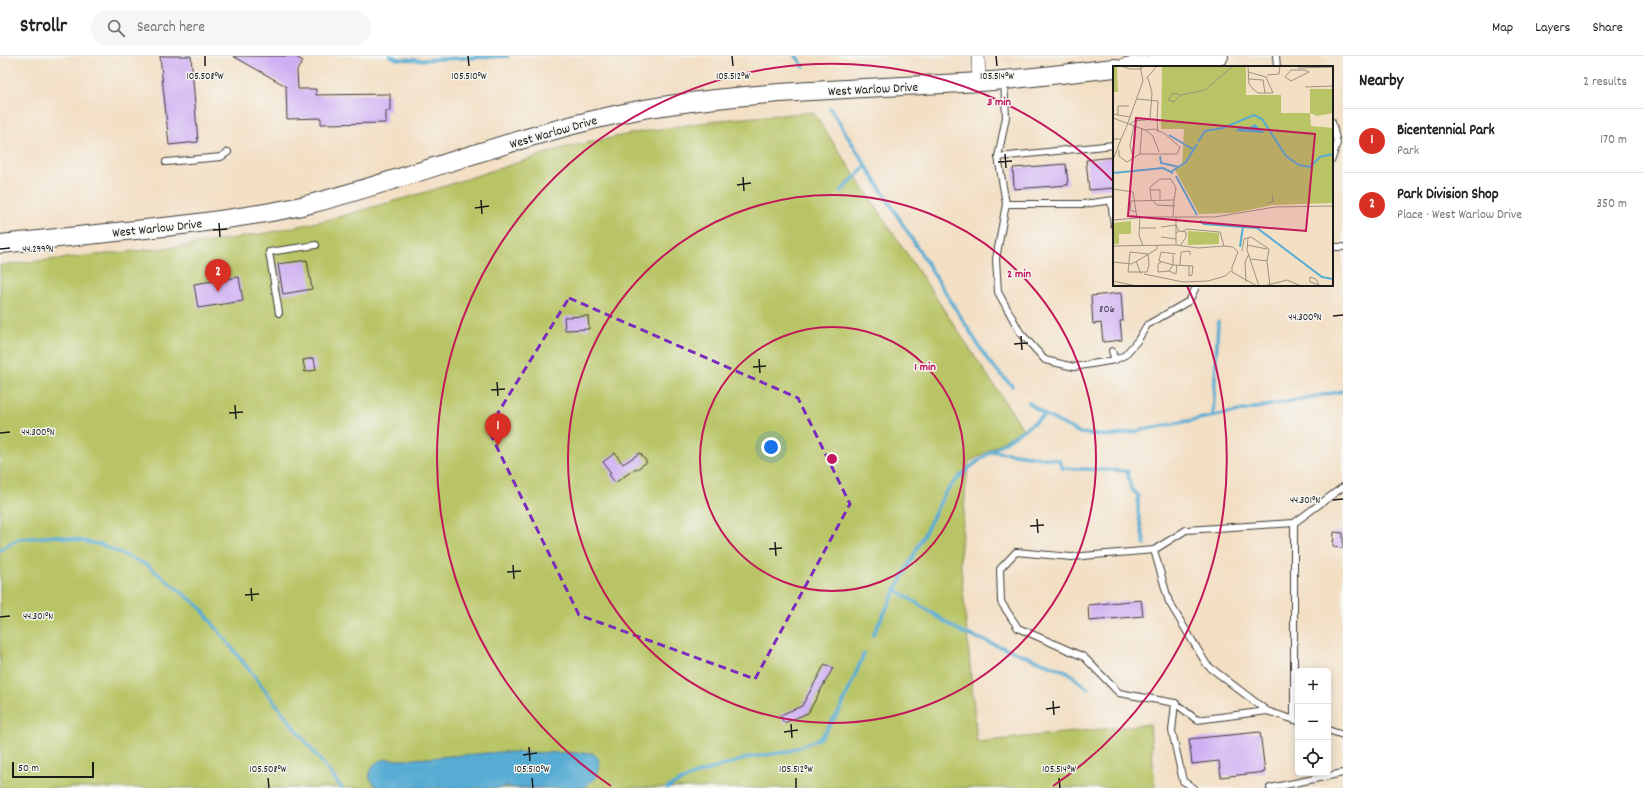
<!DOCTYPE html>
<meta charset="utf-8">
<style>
:root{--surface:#fff;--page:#f6f6f6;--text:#222;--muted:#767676;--line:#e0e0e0;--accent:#d93025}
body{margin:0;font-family:Dekko,sans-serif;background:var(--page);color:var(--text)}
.controls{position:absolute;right:12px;bottom:12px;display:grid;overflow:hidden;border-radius:6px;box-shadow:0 2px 10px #0003}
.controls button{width:36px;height:36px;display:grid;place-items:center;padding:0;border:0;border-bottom:1px solid var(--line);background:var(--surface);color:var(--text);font:20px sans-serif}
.scale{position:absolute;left:12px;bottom:10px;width:82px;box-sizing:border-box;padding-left:4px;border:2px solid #1c1c1c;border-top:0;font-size:11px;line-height:14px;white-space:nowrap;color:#1c1c1c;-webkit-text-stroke:3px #f6f6f2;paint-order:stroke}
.you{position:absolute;left:771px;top:391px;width:14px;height:14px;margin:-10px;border:3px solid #fff;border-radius:50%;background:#1a73e8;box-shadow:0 0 0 6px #1a73e833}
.badge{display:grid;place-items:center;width:26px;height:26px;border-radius:50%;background:var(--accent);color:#fff;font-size:13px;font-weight:700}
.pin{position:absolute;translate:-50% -33px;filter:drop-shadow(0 1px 2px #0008)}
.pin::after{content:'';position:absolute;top:21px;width:14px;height:12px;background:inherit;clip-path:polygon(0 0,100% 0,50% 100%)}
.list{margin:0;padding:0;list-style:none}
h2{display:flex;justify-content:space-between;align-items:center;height:52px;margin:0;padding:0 16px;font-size:17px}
h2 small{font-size:13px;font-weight:400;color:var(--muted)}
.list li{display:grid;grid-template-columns:26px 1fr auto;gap:12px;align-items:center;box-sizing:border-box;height:64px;padding:0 16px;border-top:1px solid var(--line)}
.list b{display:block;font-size:15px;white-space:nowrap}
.list p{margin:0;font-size:13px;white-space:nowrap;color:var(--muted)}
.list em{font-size:13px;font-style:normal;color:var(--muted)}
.icon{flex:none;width:22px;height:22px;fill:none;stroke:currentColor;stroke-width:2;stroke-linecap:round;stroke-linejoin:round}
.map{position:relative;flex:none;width:1343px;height:732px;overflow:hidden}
header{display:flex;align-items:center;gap:24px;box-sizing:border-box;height:56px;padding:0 20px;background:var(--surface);border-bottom:1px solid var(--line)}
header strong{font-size:19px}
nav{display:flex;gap:22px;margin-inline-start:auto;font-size:14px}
.search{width:280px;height:36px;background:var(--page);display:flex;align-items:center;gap:10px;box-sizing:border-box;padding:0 14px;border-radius:22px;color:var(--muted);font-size:15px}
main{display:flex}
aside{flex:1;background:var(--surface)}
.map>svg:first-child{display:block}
.green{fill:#b8c465;stroke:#6a7040}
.water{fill:#57acd3;stroke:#3a6478}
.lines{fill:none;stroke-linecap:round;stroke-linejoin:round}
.stream{stroke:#57acd3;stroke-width:3.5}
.building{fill:#cfaff3}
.lane-casing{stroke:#3c3935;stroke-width:8}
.street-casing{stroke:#3c3935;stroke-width:14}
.secondary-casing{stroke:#3c3935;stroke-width:20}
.lane{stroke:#fff;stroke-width:6}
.street{stroke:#fff;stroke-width:13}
.secondary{stroke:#fff;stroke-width:18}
.marked{fill:none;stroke:#7b2cbf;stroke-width:3;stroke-dasharray:8 5;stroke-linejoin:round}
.ticks{fill:none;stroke:#1c1c1c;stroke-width:1.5}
.ring{fill:none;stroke:#c2185b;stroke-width:2}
.labels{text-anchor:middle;stroke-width:3;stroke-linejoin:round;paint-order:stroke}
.number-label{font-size:11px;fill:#494152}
.street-label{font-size:13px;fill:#1c1c1c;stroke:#f6f6f2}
.inset-river{fill:none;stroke:#57acd3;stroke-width:2}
.inset-road{fill:none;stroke:#9d9181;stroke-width:1}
.view{fill:#c2185b;fill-opacity:0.15;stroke:#c2185b;stroke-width:2}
.inset-edge{fill:none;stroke:#1c1c1c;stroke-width:2}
.ticks-label{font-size:10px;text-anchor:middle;fill:#1c1c1c;stroke:#f6f6f2;stroke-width:3;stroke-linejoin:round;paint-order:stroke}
.centre{fill:#c2185b;stroke:#f6f6f2;stroke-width:2}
.ring-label{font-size:12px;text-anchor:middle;font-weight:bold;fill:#c2185b;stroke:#f6f6f2;stroke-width:3;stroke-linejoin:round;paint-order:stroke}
</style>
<header>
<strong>Strollr</strong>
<div class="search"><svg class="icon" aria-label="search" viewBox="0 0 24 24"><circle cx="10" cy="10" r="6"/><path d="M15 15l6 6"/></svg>Search here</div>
<nav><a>Map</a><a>Layers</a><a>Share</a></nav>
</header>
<main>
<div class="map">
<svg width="1343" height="732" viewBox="0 0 1343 732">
<rect width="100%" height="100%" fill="#f6f6f2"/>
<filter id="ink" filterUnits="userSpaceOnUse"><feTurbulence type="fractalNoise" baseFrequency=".025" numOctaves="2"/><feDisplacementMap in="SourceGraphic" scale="8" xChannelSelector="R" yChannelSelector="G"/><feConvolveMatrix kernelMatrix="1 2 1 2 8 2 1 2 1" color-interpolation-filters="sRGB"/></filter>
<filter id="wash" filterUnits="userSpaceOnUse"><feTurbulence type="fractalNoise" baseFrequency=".012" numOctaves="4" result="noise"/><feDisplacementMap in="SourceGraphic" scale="16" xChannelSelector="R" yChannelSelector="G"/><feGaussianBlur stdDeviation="0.9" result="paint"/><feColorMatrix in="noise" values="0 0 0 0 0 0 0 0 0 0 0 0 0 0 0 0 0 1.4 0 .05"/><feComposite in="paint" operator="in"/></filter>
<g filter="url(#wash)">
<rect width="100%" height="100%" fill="#f3dfc4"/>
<polygon class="green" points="813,56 1023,373 968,407 960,501 977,686 1150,668 1155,732 0,732 0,209 184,190 267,177 331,163 426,136 563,92 640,76 721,64"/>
<path class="water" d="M499 696 593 697 598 702 600 711 595 723 582 732H515L506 730 500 732H377L369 721C374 700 384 703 403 704Z"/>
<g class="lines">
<g class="stream">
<polyline points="390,0 398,3 420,4 508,0"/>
<polyline points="796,0 804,11"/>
<polyline points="830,52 989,306 1012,330"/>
<polyline points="840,136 866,110"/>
<polyline points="1029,347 1045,359 1080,377 1111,380 1343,335"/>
<polyline points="1213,361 1218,266"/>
<polyline points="991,395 1059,404 1062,412 1127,415 1131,433 1138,439 1138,457 1145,489"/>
<polyline points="0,494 18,483 57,480 102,489 147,509 199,550 342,732"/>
<polyline points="895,533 961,576 1068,616 1088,633"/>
<path d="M873 579 945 437C972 403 1011 384 1045 359"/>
<polyline points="667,732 693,719 751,701 787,696 821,682 841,652 864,598"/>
</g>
</g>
<g id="blocks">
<g class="building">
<polygon points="160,0 191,0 198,86 169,89"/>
<polygon points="233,0 294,0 303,5 297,14 298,33 316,33 316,39 390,38 390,55 386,55 386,67 321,68 321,62 287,63 286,30"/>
<polygon points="1114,101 1114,132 1089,134 1086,104"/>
<polygon points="1066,108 1068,129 1014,133 1013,112"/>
<polygon points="307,204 312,233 283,238 278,208"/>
<polygon points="239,221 243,245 198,252 194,228"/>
<polygon points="1121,237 1123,265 1120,265 1122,284 1103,286 1101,267 1093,268 1091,240"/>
<polygon points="588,260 589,273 565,274 564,261"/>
<polygon points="314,302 316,314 305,316 303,304"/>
<polygon points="615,397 623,408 640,397 647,406 637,413 636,412 615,427 609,418 611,417 603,406"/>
<polygon points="1334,476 1343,477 1343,492 1333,491"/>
<polygon points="1141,544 1143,560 1089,565 1088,549"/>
<polygon points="825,608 833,612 808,657 784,667 780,659 802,650"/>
<polygon points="1260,676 1265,716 1221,721 1219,705 1192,708 1189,683"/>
</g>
</g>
</g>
<g filter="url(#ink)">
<use href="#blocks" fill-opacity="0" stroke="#3c3935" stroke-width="1"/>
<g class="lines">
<g class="lane-casing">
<g id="lane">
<polyline points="1276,0 1277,11"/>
<polyline points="1004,25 1006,61 998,101 1006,148 1083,148 1114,144"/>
<polyline points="1332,66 1337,87 1332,103"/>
<polyline points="998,101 1114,89"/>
<polyline points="166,106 221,101 228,96"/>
<polyline points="1111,145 1114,168"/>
<polyline points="1006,148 996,203 998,236 1020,276 1045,304 1074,311 1115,304 1125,299 1138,284 1147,269 1189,245 1196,231 1196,229"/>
<polyline points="1332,189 1336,191 1343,191"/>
<polyline points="279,257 269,196 316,189"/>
<polyline points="1112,295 1115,304"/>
<polyline points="1294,467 1186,474 1154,494 1071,501 1016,496 1000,513 1001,546 1018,572 1084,601 1119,637 1175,647 1197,664 1267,655 1298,665"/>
<polyline points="1154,494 1169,546 1207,609 1267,655"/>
<polyline points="1175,647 1172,675 1183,725 1194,732"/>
<polyline points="1294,664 1294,467 1343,431"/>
<polyline points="1328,674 1343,679"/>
<polyline points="1270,732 1343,717"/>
</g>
</g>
<g class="street-casing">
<polyline id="street" points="978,0 979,26"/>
</g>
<g class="secondary-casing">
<g id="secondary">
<polyline points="1126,11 1219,0"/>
<path d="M0 188C66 181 132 175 198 167 236 162 273 157 310 148 422 119 530 74 644 53 754 34 867 33 978 26 1023 23 1069 17 1114 12"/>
</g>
</g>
<use href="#lane" class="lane"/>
<use href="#street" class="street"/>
<use href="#secondary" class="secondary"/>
</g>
</g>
<path class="marked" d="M569 242 798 342 850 448 755 623 579 559 488 373Z"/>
<path class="ticks" d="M205 0V10M468 0 469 10M732 0 733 10M996 0 997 10M1005 98 1006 112M998 106 1012 105M743 121 744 135M737 129 751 127M481 144 482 158M475 152 489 150M219 167 220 181M213 174 227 173M0 193 10 192M1333 260 1343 259M1021 280 1022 294M1014 288 1028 287M759 303 760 317M753 311 766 310M497 326 498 340M491 334 505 333M235 349 236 363M229 357 243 356M0 377 10 376M1333 444 1343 443M1037 463 1038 477M1030 470 1044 469M775 486 776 500M769 493 782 492M513 509 514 523M507 516 521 515M251 532 252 545M245 539 259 538M0 561 10 560M1053 645 1054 659M1046 653 1060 651M791 668 792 682M784 676 798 674M529 691 530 705M523 699 537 697M268 722 269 732M532 722 533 732M796 722V732M1059 722 1060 732"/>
<g class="ring">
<circle cx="832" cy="403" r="132"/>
<circle cx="832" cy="403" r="264"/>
<path d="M611 730A395 395 0 1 1 1114 126M1187 230A395 395 0 0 1 1053 730"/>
</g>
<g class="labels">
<g class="number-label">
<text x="1107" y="256">806</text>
</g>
<g class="street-label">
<text transform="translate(873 32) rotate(-3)" y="5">West Warlow Drive</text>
<text transform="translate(553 75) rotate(-16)" y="5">West Warlow Drive</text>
<text transform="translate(157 171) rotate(-6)" y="5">West Warlow Drive</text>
</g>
</g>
<g transform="translate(1113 10)">
<rect width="220" height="220" fill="#f3dfc4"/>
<path d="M0 0H4L5 26H0ZM49 0H133V29H168V47H197V23H220V47L204 50 197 47 198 60 220 62V137L160 139 120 147 86 148 62 104 69 100 71 63H48ZM18 155V168H6V178H0V157ZM75 165 106 167V178L75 179Z" fill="#b8c465"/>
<path d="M142 58 152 67 122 65 128 60 135 62Z" fill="#57acd3"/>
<path class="inset-river" d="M56 69 81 84M85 76 92 65 110 62 141 49 149 53 173 90 186 99 197 101 207 91 220 88M47 90 48 97 66 101M59 105 73 96 84 78M0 107 50 102 60 107M63 110 84 149M87 155 91 158 144 162 209 211 220 213M127 181 130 160"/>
<path class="inset-road" d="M8 0 17 3H28L31 0M135 0 136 18 140 23 145 27H160L153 11 135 6M185 2 220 1M178 4H191L196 6 178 15 172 11ZM154 9 166 8 167 0M35 12 39 27 37 53M33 13 44 0M136 13 150 14 152 27M192 21 220 20M68 29 60 27 55 34 61 36 68 29 92 24 120 0M24 33 45 35 44 55M0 48 17 51M5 48V40H16M0 52 32 64 42 63 52 68 67 81 64 88H27M17 58 21 55 42 53 44 55 45 66M32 64 40 70 46 86M0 73H8L13 62 30 15 27 0M6 84V90L14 96 27 88 29 62M20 92 17 79 21 59M0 94 8 73M0 123 20 126 24 152M38 124H47V133M61 134 63 122 58 113H47L37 121 38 133 44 139 62 140M154 137 160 136 159 128M23 146 17 144 18 135 61 134 60 151M27 151 26 169 30 180M0 154 37 151H102L162 141 220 140M48 161 63 159 66 165 63 167M26 162H43M66 165 73 166V171L67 180M70 165 74 163 107 166 111 180M48 171 63 173M135 172 134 184 146 220M63 179V151M134 179 154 183M0 180 63 179 85 182 111 180M111 180 120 181 125 186 119 201V206L144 220M129 185 131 173 138 171 156 183 154 195M17 186 35 188 36 199 34 206H15ZM63 188 48 186 46 195 60 199 80 200 79 209 76 210V200M138 193 154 195 157 220M23 195 28 208M0 196 19 198 44 183V179M48 196 45 198V206L56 205 60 199V189M67 199 68 186 77 185V189M56 205 63 208 64 199M31 208 70 216 95 215 112 210 118 205M197 211 203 213 206 219 197 216ZM0 215 23 220M133 216 132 196 136 188M151 220 174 214 188 220"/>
<path class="view" d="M23 52 202 68 193 165 15 150Z"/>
<rect width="220" height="220" class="inset-edge"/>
</g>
<g class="ticks-label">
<text x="205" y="23">105.508°W</text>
<text x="469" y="23">105.510°W</text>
<text x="733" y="23">105.512°W</text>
<text x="997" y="23">105.514°W</text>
<text x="38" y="196">44.299°N</text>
<text x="1305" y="264">44.300°N</text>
<text x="38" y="379">44.300°N</text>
<text x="1305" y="447">44.301°N</text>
<text x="38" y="563">44.301°N</text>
<text x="268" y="716">105.508°W</text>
<text x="532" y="716">105.510°W</text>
<text x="796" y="716">105.512°W</text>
<text x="1059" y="716">105.514°W</text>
</g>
<circle cx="832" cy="403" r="6" class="centre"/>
<g class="ring-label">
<text x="999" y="49">3 min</text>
<text x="1019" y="221">2 min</text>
<text x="925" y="314">1 min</text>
</g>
</svg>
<div class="controls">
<button>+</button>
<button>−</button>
<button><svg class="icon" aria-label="locate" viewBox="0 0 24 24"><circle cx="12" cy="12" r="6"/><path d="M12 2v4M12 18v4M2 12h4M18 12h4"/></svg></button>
</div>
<div class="scale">50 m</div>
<div class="you"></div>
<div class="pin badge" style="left:498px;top:390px">1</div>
<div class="pin badge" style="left:218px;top:236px">2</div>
</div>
<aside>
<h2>Nearby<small>2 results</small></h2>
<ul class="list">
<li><span class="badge">1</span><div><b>Bicentennial Park</b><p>Park</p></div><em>170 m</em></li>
<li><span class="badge">2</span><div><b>Park Division Shop</b><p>Place · West Warlow Drive</p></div><em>350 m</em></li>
</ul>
</aside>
</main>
